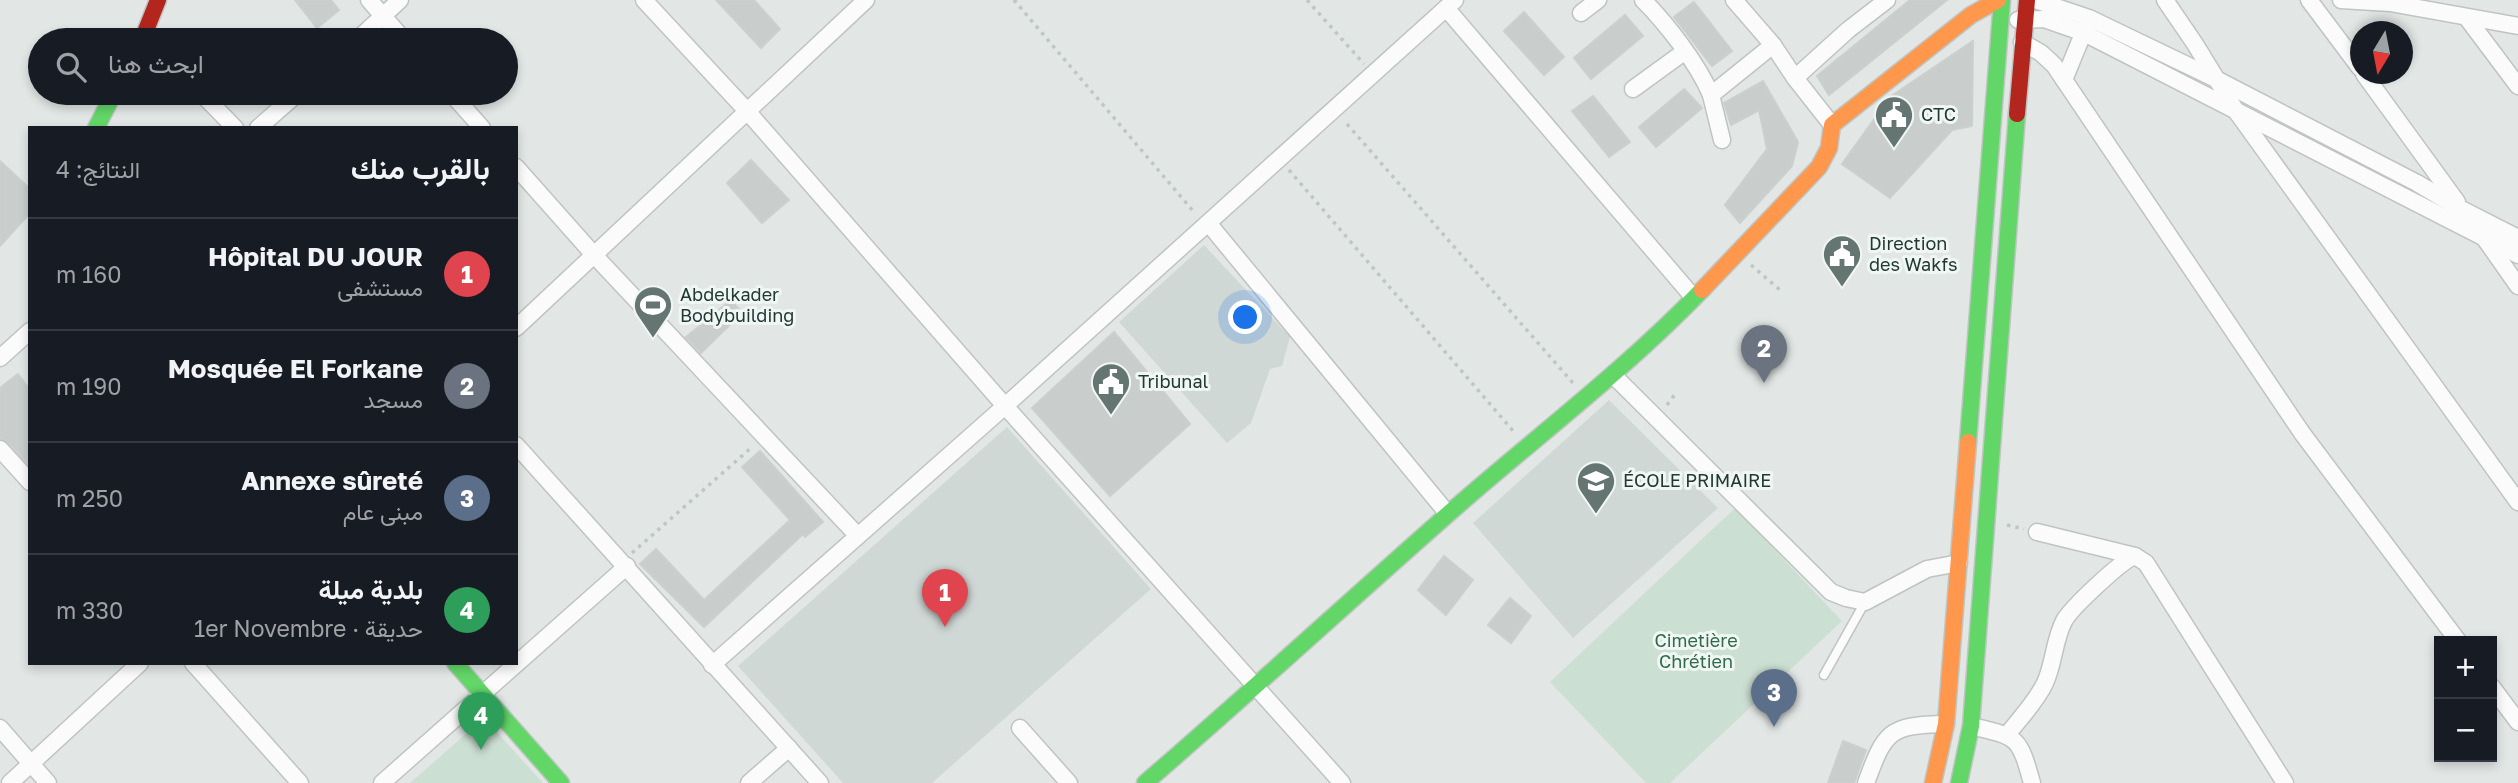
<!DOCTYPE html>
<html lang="ar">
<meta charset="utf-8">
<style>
:root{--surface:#171b24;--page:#20242c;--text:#f1f3f6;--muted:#9ea1a6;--line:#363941;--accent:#657571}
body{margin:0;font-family:"Golos Text",Vazirmatn,sans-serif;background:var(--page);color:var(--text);direction:rtl}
.controls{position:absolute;right:21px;bottom:21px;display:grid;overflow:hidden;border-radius:0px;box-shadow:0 4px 10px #0003}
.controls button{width:63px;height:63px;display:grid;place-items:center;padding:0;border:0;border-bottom:2px solid var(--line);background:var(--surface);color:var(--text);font:35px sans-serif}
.compass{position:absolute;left:2350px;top:21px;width:63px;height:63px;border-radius:50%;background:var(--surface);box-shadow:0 4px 10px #0003;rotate:190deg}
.you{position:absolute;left:1246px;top:318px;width:24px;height:24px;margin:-18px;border:5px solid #fff;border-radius:50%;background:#1a73e8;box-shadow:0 0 0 10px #1a73e833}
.badge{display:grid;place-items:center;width:46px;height:46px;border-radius:50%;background:var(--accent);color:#fff;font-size:23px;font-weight:700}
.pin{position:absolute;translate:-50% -58px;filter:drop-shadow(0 2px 4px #0008)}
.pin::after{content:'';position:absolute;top:37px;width:24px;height:21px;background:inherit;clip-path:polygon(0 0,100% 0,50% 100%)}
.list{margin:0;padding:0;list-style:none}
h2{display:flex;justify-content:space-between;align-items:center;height:91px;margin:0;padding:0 28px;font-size:30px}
h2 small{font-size:23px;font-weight:400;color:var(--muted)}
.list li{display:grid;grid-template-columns:46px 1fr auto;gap:21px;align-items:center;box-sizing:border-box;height:112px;padding:0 28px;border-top:2px solid var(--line)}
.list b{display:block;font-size:26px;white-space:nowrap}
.list p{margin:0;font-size:23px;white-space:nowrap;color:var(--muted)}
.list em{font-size:23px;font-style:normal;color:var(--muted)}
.icon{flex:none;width:38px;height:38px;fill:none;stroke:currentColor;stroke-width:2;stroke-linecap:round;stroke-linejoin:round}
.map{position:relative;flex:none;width:2518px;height:783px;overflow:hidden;direction:ltr}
.search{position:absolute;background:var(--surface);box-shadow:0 4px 10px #0003;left:28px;top:28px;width:490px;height:77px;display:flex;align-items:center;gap:18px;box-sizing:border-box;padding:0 24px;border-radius:38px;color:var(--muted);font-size:26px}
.panel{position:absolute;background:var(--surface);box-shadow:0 4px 10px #0003;left:28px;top:126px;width:490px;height:539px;border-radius:0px;direction:rtl}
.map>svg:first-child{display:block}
.built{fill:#d0d8d5}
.green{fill:#ccdfd3}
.building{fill:#c9cecc;stroke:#cbd0ce;stroke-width:2}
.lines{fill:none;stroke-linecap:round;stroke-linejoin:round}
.lane-casing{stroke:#bfc4c2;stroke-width:11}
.street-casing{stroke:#bfc4c2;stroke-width:19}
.fast-casing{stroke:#bec5c2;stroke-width:19}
.slow-casing{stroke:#bec5c2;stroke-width:19}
.jam-casing{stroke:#bec5c2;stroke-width:19}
.path{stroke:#bfc7c5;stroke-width:3.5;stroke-dasharray:3.5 5;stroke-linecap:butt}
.lane{stroke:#fbfbfb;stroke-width:8}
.street{stroke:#fbfbfb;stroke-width:16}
.fast{stroke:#63d668;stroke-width:16}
.slow{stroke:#ff974d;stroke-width:16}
.jam{stroke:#b3261e;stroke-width:16}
.labels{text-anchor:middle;stroke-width:6;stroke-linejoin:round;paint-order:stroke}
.poi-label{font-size:18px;fill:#223833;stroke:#f0f6f3;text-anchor:start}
.park-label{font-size:18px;fill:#306b4a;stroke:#f0f6f3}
</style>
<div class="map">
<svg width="2518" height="783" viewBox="0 0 2518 783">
<rect width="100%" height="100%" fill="#e2e7e5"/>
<g class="built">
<polygon points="1204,245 1290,337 1282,366 1270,369 1251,423 1227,443 1119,322"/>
<polygon points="1609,400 1718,508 1573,638 1473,523"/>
<polygon points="1007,427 1151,589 932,783 843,783 738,666"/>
</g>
<g class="green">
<polygon points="1735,508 1842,621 1670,783 1646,783 1550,682"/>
<polygon points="484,718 543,783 410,783"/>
</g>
<g class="building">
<polygon points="295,0 331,0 339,10 317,28"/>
<polygon points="716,0 754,0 780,29 761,48"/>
<polygon points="1910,0 1947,0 1829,95 1817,76"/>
<polygon points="1694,2 1732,51 1712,66 1674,17"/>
<polygon points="1524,12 1564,57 1544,75 1504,31"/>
<polygon points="1625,15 1643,36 1591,79 1574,58"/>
<polygon points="1973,41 1972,126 1952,130 1890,198 1842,164 1890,97"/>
<polygon points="1763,81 1798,142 1792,166 1740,223 1725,205 1767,149 1759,110 1731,125 1724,103"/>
<polygon points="1684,89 1702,108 1656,147 1639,127"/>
<polygon points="1593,96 1630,142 1609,157 1572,111"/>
<polygon points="751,160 789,200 762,223 727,183"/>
<polygon points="0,161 30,189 30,213 0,246"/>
<polygon points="731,300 742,313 701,353 686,337"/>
<polygon points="1114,332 1190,424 1110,496 1032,408"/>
<polygon points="18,374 30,390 30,466 8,442 0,439 0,388"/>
<polygon points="760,451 823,522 805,537 803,534 704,627 640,564 656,549 704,600 790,520 742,467"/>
<polygon points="1444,556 1473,580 1446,615 1418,590"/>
<polygon points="1510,598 1531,616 1511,643 1488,625"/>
<polygon points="1843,741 1866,750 1854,783 1828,783"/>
</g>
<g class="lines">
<g class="lane-casing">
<polyline id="lane" points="1824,675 1865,602"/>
</g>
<g class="street-casing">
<g id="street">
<polyline points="369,0 404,40"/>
<polyline points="644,0 747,111 1005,406 1342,783"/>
<path d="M1643 0C1667 24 1698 64 1711 95"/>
<polyline points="1734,0 1773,45 1795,78 1832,125"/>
<polyline points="2035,0 2089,18 2218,80 2417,183 2461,209 2518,238"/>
<polyline points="2165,0 2195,44 2236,111 2518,502"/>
<polyline points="2309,0 2360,68"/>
<polyline points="2341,0 2390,3 2518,26"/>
<polyline points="1446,8 1694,298"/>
<polyline points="1581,13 1598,0"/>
<polyline points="2467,18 2518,86"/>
<polyline points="2018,20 2044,19 2084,33 2518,255"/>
<polyline points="357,40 400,0"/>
<polyline points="2022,42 2041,53 2054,65 2302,433 2458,641"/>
<polyline points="2364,74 2457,202"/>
<polyline points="1795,78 1848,30 1887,0"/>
<polyline points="2064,80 2087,24"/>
<polyline points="1633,89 1684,52"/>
<polyline points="201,93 235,128"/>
<polyline points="451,93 482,128"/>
<polyline points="258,128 298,93"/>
<polyline points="1722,140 1711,95 1773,45"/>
<polyline points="516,167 595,256 857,535"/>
<polyline points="1209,224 1448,514"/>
<polyline points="2485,239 2518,286"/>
<polyline points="516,328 866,0"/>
<polyline points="0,358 30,331"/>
<polyline points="1613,375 1831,592 1846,598 1865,602 1927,569 1959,563"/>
<polyline points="516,445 820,783"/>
<polyline points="0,449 30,482"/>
<polyline points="2037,532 2135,556"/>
<polyline points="193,663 300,783"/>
<polyline points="712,665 1005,406 1455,0"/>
<polyline points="2492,687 2518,722"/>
<path d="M1971 726C2018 737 2019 736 2032 783"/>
<polyline points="0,728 48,783"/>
<polyline points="1020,728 1069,783"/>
<path d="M2007 735C2020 718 2036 702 2045 683 2054 664 2054 640 2064 621 2071 608 2122 560 2135 556L2146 563 2285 783"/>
<polyline points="10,783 140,663"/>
<polyline points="382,783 627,566"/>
<polyline points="749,783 789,748"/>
<path d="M1866 783C1885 731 1889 725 1946 724"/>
</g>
</g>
<g class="fast-casing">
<g id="fast">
<polyline points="96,128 114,93"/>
<polyline points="1968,442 2002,0"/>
<polyline points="455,663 561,783"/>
<path d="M1145 783C1247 695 1346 604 1447 515 1532 440 1623 372 1702 290"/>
<polyline points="1959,783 1971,726 2017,114"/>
</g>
</g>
<g class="slow-casing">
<g id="slow">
<polyline points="1702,290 1819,167 1829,148 1832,125 1971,15 1998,0"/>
<polyline points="1933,783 1946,724 1968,442"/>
</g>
</g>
<g class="jam-casing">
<g id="jam">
<polyline points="142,40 158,0"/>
<polyline points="2017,114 2027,0"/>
</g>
</g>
<g class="path">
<polyline points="1014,0 1193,211"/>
<polyline points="1307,0 1364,64"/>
<polyline points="1347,124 1573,383"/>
<polyline points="1289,170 1514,432"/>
<polyline points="1751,265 1780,290"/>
<polyline points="1667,405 1676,393"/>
<polyline points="2007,525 2024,529"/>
<polyline points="632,553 752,447"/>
</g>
<use href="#lane" class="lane"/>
<use href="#street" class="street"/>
<use href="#fast" class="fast"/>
<use href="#slow" class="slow"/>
<use href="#jam" class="jam"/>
</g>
<defs>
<g id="civic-pin" transform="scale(2.0125)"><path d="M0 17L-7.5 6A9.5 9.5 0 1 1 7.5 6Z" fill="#657571" stroke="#f0f6f3"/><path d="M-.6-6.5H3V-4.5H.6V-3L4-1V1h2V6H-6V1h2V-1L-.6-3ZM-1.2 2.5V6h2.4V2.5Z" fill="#fff"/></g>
<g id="stadium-pin" transform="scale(2.0125)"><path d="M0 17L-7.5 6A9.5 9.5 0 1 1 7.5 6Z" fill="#657571" stroke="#f0f6f3"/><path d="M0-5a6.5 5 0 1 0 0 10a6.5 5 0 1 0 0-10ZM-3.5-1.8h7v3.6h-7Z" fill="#fff"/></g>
<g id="school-pin" transform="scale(2.0125)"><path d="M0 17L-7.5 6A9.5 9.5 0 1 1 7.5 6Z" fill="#657571" stroke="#f0f6f3"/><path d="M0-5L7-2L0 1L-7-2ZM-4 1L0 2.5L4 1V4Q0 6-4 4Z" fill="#fff"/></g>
</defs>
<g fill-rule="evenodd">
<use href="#civic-pin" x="1894" y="115"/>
<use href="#civic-pin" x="1842" y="254"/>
<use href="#stadium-pin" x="653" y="305"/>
<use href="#civic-pin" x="1111" y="382"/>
<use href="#school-pin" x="1596" y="481"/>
</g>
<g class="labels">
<g class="poi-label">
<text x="1921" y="121">CTC</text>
<text x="1869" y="250">Direction<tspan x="1869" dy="21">des Wakfs</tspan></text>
<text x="680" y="301">Abdelkader<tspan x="680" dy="21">Bodybuilding</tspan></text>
<text x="1138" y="388">Tribunal</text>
<text x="1623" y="487">ÉCOLE PRIMAIRE</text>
</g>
<g class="park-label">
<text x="1696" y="647">Cimetière<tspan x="1696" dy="21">Chrétien</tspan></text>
</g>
</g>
</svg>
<div class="controls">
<button>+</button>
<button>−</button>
</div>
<svg class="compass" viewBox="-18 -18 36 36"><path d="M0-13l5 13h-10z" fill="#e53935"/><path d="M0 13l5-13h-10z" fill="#9ea1a6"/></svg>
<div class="you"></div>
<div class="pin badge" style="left:945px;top:627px;background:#e0444e">1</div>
<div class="pin badge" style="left:1764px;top:383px;background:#6b7280">2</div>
<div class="pin badge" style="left:1774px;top:727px;background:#5c6f8a">3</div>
<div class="pin badge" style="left:481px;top:750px;background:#2e9e5b">4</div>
<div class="search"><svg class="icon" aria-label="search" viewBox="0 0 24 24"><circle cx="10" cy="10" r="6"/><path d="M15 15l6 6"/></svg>ابحث هنا</div>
<section class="panel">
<h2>بالقرب منك<small>النتائج: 4</small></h2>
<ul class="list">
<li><span class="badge" style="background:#e0444e">1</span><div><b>Hôpital DU JOUR</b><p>مستشفى</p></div><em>160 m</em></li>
<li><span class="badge" style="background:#6b7280">2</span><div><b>Mosquée El Forkane</b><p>مسجد</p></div><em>190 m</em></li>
<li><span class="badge" style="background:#5c6f8a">3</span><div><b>Annexe sûreté</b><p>مبنى عام</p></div><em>250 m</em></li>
<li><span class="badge" style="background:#2e9e5b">4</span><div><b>بلدية ميلة</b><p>حديقة · 1er Novembre</p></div><em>330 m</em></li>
</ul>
</section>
</div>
